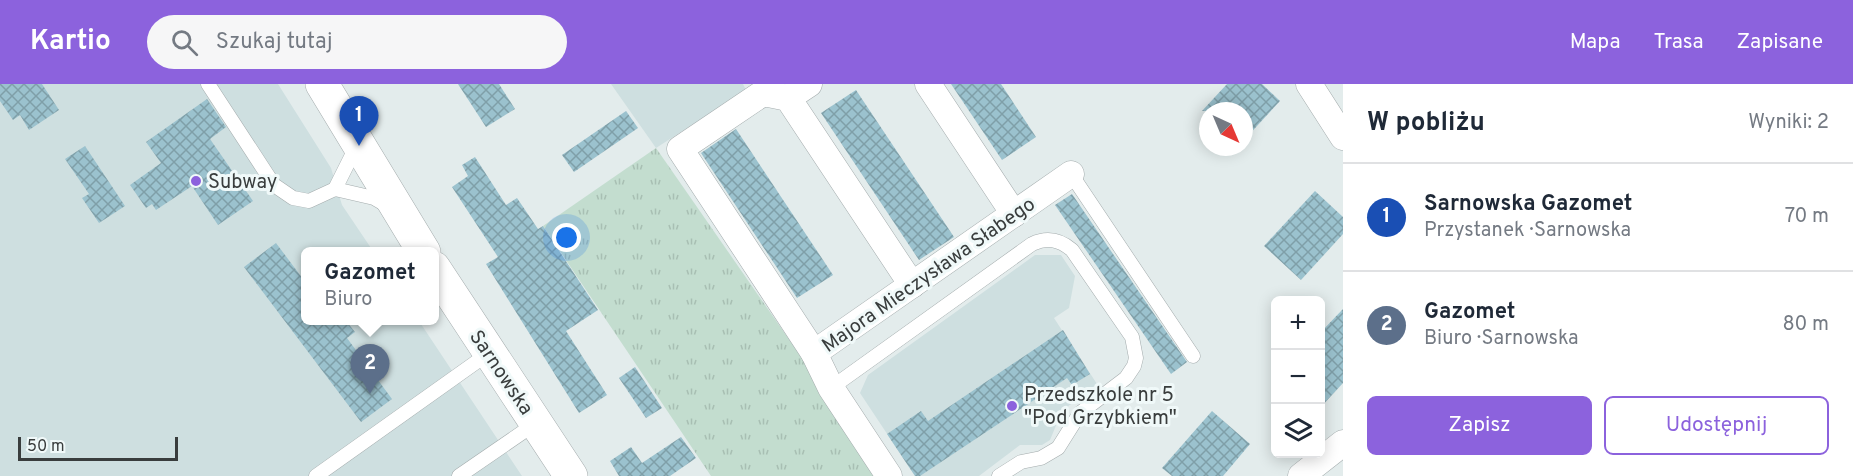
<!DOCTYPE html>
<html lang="pl">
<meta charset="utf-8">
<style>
:root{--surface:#fff;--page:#f6f6f7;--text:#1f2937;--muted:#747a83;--line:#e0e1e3;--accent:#8c62dd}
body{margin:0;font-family:Overpass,sans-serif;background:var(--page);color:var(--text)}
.controls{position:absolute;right:18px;bottom:18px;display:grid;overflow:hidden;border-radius:9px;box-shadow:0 3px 15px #0003}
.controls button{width:54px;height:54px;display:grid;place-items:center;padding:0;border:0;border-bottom:2px solid var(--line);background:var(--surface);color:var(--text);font:30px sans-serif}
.compass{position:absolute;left:1199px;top:18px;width:54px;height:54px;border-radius:50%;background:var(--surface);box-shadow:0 3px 15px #0003;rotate:136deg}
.scale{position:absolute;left:18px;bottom:15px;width:160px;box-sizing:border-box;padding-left:6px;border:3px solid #393d3d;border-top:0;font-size:16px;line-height:21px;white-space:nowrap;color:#393d3d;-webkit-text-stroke:4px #f0f9f9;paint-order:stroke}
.you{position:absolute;left:567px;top:154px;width:21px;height:21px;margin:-15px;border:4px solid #fff;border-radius:50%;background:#1a73e8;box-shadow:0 0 0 9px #1a73e833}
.badge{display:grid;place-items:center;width:39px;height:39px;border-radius:50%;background:var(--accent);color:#fff;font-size:20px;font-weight:700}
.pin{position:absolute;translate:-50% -50px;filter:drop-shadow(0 2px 3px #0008)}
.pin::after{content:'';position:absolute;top:32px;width:21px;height:18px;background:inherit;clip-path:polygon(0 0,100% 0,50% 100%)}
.popup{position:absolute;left:301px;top:163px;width:138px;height:78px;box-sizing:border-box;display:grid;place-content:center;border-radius:9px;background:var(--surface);filter:drop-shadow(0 2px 4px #0005);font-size:20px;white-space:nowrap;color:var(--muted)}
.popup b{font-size:22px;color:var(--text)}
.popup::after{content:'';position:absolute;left:50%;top:100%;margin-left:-12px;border:12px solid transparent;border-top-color:var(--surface)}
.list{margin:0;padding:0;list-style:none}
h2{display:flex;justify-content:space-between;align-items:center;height:78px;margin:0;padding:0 24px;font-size:26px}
h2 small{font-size:20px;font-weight:400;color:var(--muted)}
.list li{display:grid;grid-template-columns:39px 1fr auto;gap:18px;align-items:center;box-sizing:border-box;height:108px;padding:0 24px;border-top:2px solid var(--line)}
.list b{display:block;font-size:22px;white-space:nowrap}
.list p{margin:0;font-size:20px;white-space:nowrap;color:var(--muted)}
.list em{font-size:20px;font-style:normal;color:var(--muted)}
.actions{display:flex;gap:12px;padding:18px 24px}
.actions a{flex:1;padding:14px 0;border:2px solid var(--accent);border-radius:9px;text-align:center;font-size:21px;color:var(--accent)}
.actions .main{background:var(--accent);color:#fff}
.icon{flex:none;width:33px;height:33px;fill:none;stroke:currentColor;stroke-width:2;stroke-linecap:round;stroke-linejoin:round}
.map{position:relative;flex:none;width:1343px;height:392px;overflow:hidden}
header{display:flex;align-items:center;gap:36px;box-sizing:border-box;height:84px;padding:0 30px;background:var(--accent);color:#fff}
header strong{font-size:28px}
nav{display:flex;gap:33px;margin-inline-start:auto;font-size:21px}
.search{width:420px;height:54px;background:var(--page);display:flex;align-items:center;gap:15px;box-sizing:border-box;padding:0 21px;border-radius:33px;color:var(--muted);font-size:22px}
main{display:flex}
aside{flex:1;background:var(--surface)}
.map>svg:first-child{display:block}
.built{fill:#cedfe0}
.grass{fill:url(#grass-tufts)}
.building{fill:url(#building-cross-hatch)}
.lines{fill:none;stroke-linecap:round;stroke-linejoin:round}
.service-casing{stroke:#a4acad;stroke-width:15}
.minor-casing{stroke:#a4acad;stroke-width:27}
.secondary-casing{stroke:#a4acad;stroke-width:34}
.service{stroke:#fff;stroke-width:14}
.minor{stroke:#fff;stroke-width:26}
.secondary{stroke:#fff;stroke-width:33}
.poi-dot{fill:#8c62dd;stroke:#f0f9f9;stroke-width:2}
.labels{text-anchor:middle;stroke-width:6;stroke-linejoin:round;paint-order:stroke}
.poi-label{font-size:20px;fill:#393d3d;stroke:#f0f9f9;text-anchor:start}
.street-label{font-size:20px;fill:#393d3d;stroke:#f0f9f9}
</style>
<header>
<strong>Kartio</strong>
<div class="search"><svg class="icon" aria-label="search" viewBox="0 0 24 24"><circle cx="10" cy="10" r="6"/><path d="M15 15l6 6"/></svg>Szukaj tutaj</div>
<nav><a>Mapa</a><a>Trasa</a><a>Zapisane</a></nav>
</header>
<main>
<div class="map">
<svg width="1343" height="392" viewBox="0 0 1343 392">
<defs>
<pattern id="grass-tufts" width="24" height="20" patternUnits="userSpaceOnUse" patternTransform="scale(1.5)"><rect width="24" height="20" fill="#c3ddcf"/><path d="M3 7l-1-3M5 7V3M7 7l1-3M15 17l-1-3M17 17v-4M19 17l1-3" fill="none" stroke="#a8bfb3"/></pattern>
<pattern id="building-cross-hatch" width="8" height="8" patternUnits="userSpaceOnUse" patternTransform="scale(1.5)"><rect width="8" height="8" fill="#9bc2ce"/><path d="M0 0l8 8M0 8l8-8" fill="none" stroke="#7f9fa8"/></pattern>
</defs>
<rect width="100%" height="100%" fill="#e3ecec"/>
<g class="built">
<polygon points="0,0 278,0 331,84 342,121 373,167 306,168 306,236 419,237 522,392 0,392"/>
<polygon points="611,0 743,0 746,6 656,64"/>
<polygon points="1035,171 1061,171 1075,192 1069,224 1054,234 1097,300 1062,327 1050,356 1042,361 1020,361 979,392 915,392 860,309 868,291"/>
</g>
<polygon class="grass" points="656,64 811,287 878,392 711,392 543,142"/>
<g class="building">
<polygon points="0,0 42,0 59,26 29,46 20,31 13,36 0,17"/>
<polygon points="458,0 499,0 515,25 486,43"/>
<polygon points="951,0 1001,0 1036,53 1002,76"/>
<polygon points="1227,0 1262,0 1280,17 1244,56 1244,27 1202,27"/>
<polygon points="856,6 954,153 919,176 821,29"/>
<polygon points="207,15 226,43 210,55 253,117 218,141 192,102 156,126 152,120 146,124 130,101 161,79 146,58"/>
<polygon points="626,27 638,44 574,88 562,71"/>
<polygon points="736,45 833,191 797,214 701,69"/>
<polygon points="85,62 125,122 99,139 82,114 89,110 65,75"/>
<polygon points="475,73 506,121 517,114 538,145 543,142 598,226 566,247 607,311 579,329 486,180 498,173 452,103 468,92 462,81"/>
<polygon points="1315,107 1343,133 1343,150 1301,196 1264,162"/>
<polygon points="1072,110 1187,278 1171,290 1055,121"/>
<polygon points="276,159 306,199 306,237 346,237 355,248 347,254 392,315 361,338 244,183"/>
<polygon points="1343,225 1343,299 1320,324 1320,249"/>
<polygon points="1063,246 1090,290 1072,301 1067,294 920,392 915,392 887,350 921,327 928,337"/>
<polygon points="635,283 662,324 646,334 619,294"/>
<polygon points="1212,327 1250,360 1223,392 1172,392 1162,384"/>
<polygon points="681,353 696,374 670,392 619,392 610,377 631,363 642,379"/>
</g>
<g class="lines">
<g class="service-casing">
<g id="service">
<polyline points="208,0 274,101 293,114 309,117 335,105 351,73 355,60"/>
<polyline points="1071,90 1193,272"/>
<polyline points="335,105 374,114 386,121"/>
<path d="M831 304 1032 160C1047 153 1059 155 1072 166L1132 253 1136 274 1134 282 1126 294 1080 329 1058 364 1041 374 1021 378 999 392"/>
<polyline points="316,392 489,269"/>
<polyline points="459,392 536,339"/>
</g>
</g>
<g class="minor-casing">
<g id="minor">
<polyline points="928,0 1014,130"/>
<polyline points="1309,0 1343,53"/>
<polyline points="788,14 809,0"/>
<polyline points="814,269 680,65 763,9 788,14 912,201"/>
<polyline points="889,392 831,304 814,269 1071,90"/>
<polyline points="1301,392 1343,359"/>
</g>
</g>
<g class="secondary-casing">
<g id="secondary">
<polyline points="322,0 424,168"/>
<polyline points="434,184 571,392"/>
</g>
</g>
<use href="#service" class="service"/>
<use href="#minor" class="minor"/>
<use href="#secondary" class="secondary"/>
</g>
<g class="poi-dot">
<circle cx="196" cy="97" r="6"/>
<circle cx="1012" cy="322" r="6"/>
</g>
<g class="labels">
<g class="poi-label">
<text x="208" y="104">Subway</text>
<text x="1024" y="317">Przedszkole nr 5<tspan x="1024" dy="23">"Pod Grzybkiem"</tspan></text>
</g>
<g class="street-label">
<text transform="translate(928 190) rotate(-35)" y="7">Majora Mieczysława Słabego</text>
<text transform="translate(502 288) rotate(56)" y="7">Sarnowska</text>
</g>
</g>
</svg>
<div class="controls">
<button>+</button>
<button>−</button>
<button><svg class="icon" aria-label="layers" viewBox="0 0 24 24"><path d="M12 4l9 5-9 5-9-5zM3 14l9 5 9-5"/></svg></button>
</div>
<svg class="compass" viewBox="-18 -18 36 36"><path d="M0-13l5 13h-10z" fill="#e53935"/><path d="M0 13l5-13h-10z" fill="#747a83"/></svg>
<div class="scale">50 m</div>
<div class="you"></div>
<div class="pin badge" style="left:359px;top:62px;background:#1a4fb4">1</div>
<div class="pin badge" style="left:370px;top:310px;background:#5c6f8a">2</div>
<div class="popup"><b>Gazomet</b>Biuro</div>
</div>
<aside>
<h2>W pobliżu<small>Wyniki: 2</small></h2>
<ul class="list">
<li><span class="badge" style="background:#1a4fb4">1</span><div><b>Sarnowska Gazomet</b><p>Przystanek · Sarnowska</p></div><em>70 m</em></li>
<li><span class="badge" style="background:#5c6f8a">2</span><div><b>Gazomet</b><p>Biuro · Sarnowska</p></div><em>80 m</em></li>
</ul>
<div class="actions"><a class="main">Zapisz</a><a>Udostępnij</a></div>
</aside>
</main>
